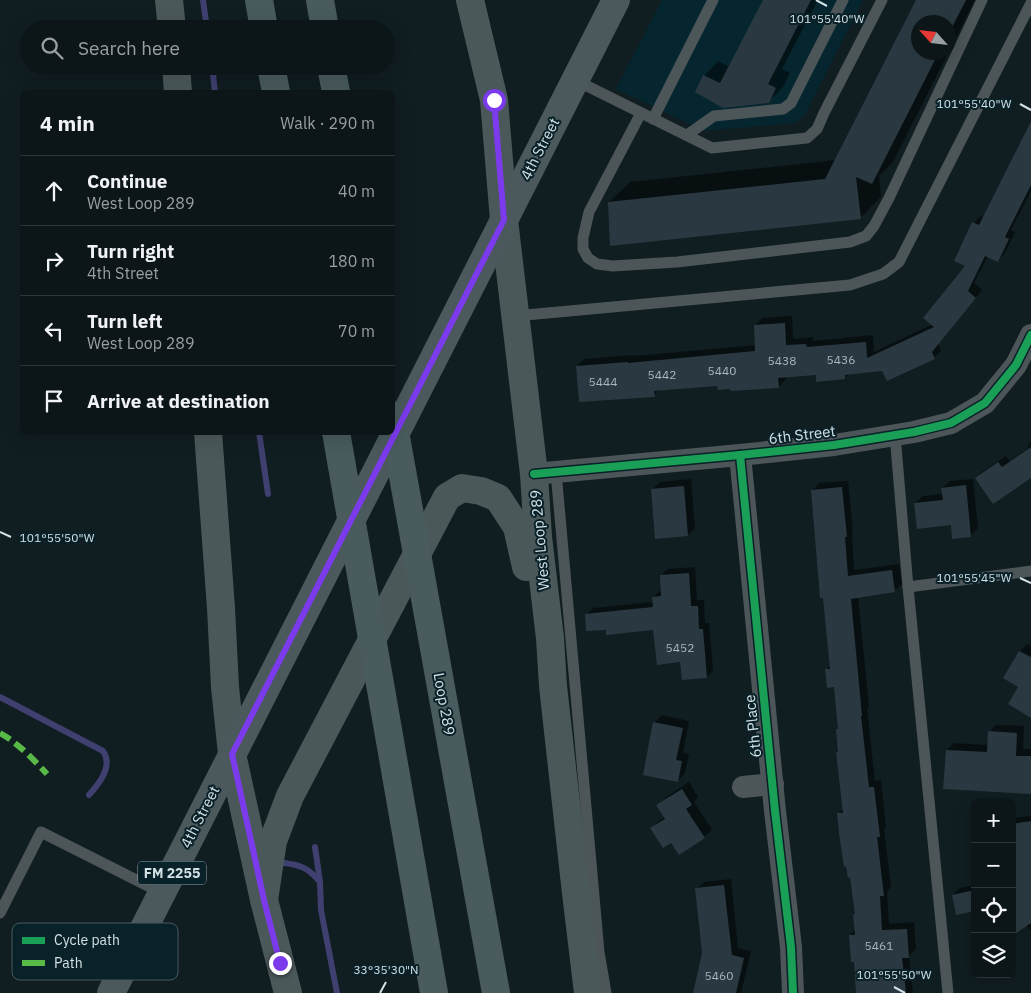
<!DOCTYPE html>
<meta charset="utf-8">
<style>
:root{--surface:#0c1619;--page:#151f22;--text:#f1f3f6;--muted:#9a9fa2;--line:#2c3538}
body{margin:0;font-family:"IBM Plex Sans",sans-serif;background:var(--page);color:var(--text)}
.controls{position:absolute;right:15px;bottom:15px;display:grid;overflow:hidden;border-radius:8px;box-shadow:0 5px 20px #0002}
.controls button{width:45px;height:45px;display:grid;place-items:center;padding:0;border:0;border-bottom:1px solid var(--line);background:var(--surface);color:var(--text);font:25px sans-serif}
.compass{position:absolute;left:911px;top:15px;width:45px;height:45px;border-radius:50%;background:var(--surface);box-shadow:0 5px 20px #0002;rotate:297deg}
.stop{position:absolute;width:15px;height:15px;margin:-11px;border:4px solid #7c3aed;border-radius:50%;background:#fff}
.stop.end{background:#7c3aed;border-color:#fff;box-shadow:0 1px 5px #0008}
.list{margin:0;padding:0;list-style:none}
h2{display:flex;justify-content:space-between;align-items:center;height:65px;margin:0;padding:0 20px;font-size:21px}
h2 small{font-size:16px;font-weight:400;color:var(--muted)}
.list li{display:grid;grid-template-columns:32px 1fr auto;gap:15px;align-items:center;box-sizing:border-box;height:70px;padding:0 20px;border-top:1px solid var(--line)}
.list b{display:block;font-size:19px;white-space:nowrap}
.list p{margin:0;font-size:16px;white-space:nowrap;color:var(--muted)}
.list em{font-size:16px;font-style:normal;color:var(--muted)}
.icon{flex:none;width:28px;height:28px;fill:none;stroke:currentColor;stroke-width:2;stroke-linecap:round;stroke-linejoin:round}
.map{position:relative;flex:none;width:1031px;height:993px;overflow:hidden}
.search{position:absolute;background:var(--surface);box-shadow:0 5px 20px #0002;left:20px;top:20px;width:375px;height:55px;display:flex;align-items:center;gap:12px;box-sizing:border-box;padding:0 18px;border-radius:28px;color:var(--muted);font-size:19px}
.panel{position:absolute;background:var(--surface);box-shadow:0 5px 20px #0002;left:20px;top:90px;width:375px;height:345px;border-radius:8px}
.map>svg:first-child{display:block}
.built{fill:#06262f}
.shadow{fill:#0007;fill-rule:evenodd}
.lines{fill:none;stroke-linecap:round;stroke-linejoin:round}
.stream{stroke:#3f4070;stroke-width:6}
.building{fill:#2a3941}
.service{stroke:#4c5558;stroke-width:11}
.minor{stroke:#4c5558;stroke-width:22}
.secondary{stroke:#4b585a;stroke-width:28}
.primary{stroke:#4b595c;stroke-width:28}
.motorway{stroke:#495b5d;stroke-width:28}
.quiet{stroke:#58b947;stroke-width:6;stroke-dasharray:12 6;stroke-linecap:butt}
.cycleway-casing{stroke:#092128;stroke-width:11}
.cycleway{stroke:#1a9f57;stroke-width:8}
.route{stroke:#7c3aed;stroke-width:6}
.ticks{fill:none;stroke:#d3e1e5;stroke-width:2}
.labels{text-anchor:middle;stroke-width:4;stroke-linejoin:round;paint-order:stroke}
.number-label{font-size:12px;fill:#a9b7bc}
.shield{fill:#092128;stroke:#96a7ac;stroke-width:1}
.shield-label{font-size:14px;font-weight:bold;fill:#d3e1e5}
.street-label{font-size:15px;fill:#d3e1e5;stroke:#092128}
.key{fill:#092128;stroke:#465b61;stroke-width:1}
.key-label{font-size:14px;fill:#d3e1e5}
.ticks-label{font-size:12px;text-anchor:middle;fill:#d3e1e5;stroke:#092128;stroke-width:4;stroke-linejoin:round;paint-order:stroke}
</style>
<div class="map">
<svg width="1031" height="993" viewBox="0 0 1031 993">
<rect width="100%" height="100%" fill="#101d21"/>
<polygon class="built" points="662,0 863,0 806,113 796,123 705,131 616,89"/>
<g class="shadow">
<polygon points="764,0 818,0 782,69 790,73 783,87 768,102 723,106 704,76 718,61 730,67"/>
<path d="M918 0H975L893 162 879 176 881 197 860 218 609 202 630 182 836 160ZM918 22H948V52H918Z"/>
<polygon points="1031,120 1031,191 1011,230 1015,232 1005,253 998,261 988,256 974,283 982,290 938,344 941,351 934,358 883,370 850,373 845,378 817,374 786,376 786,379 779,386 732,387 718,385 660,389 654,395 577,366 584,359 635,355 635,356 756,345 755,326 762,318 792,316 793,339 813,337 813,341 873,335 874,352 933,324 967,265 974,223 981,216 983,217 1017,152 1016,151"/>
<polygon points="1031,440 1031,477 976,478 983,471 1006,456 1010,461 1027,449"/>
<polygon points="691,479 695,528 688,535 653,489 660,482"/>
<polygon points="973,479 978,528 971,535 915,503 923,496 943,494 942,488 950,481"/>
<polygon points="848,481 853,529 852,530 854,570 899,564 902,584 894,591 858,596 869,707 867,709 875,781 881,780 886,828 884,830 891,887 887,891 889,924 914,922 916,949 909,956 913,993 858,993 855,961 850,935 855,930 854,914 856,913 851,876 839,814 844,808 838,752 839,751 837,730 839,728 835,686 826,670 831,665 812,491 819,483"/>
<polygon points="695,567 697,600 704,600 705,623 709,623 713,670 707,677 681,661 654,629 607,629 586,615 593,608 654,602 653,597 660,591 662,591 661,575 668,569"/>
<polygon points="1027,644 1031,646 1031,716 1020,686 1004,678 1020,651"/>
<polygon points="662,715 689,721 683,753 689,754 685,773 678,781 654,723"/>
<polygon points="996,725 1024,726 1023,749 1031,749 1031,792 947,750 954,743 988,745 989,732"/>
<polygon points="689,782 698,797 694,802 712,830 704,837 679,853 671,841 652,828 659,821 665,817 658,805 665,798"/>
<polygon points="1031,816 1031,931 1026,925 1012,935 1012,818"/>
<polygon points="731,879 738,948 751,951 741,993 694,993 703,953 696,889 704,882"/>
<polygon points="975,885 975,910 953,895 960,888"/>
</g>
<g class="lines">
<g class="stream">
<polyline points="203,0 207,29"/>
<polyline points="212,66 215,92"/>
<polyline points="259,432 268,494"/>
<path d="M0 697 103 751C114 766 98 785 89 795"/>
<polyline points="315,847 320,882 321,910 337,993"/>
<path d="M284 863C301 865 308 868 319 881"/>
</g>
</g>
<g class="building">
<polygon points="763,0 811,0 768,84 776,88 769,103 723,108 695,92 703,75 720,83"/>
<polygon points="916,0 966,0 948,35 948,22 918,22 918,52 939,52 872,184 856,177 861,219 610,246 608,202 825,179"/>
<polygon points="1031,121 1031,185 1005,237 1009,239 998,262 985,256 968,291 976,298 932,352 935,359 887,381 882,371 845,375 845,379 816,382 816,375 778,378 779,388 731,391 730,389 718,390 717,386 654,391 655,397 579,402 576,366 628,362 628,363 755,351 754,325 785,323 786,345 806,344 807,347 866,342 867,358 934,327 923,318 965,266 954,261 972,222 979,225"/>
<polygon points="1031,447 1031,478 993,504 975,478 998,462 1002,467"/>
<polygon points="966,485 971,537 952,539 951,525 917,529 914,503 943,500 941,488"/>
<polygon points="684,486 688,536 655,539 651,489"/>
<polygon points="842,487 847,537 845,537 848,576 892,570 895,592 851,599 862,716 861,716 869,787 874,787 880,837 877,837 884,896 880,896 882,930 907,929 909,958 902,958 906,993 856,993 854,962 851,962 849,935 855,935 853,914 855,914 850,877 848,878 846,866 844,867 839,833 837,813 843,813 836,752 838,752 836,729 838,729 834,687 827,688 825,669 830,669 823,598 820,598 811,490"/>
<polygon points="689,573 691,606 698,606 699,629 703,629 707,678 682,680 680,662 657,665 653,630 606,635 606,630 586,631 585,614 653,607 652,597 661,596 660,575"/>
<polygon points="1019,651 1031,657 1031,718 1008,704 1018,687 1003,678"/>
<polygon points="653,722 683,728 676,760 682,761 678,782 643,775"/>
<polygon points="988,731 1017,733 1016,756 1031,756 1031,794 943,789 946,750 987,752"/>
<polygon points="682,789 692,805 686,809 705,838 679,855 671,843 663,848 650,828 665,819 656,805"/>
<polygon points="1031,821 1031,923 1012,936 1012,824"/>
<polygon points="724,885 732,955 744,958 736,993 693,993 702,953 695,888"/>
<polygon points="975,890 975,911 956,915 952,895"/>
</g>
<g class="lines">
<g class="service">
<polyline points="575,80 712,148 807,138 817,129 824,113 882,0"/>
<polyline points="641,113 589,212 583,238 583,249 588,258 597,264 613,266 677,262 850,242 866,236 874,226 889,198 982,0"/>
<polyline points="653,119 713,0"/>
<polyline points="687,135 714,116 783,109 791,103 843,0"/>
<polyline points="515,316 850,285 883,274 899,262 1031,3"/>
<polyline points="895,435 908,587 948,993"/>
<polyline points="556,472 599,952 606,993"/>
<polyline points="908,587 1031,571"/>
<polyline points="0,913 41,832 162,893"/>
</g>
<g class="minor">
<polyline points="740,455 775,811 791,947 793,993"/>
<polyline points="534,474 740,455 834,445 914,432 951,423 985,403 1016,365 1031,335"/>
<polyline points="743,787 773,784"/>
</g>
<g class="secondary">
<polyline points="169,0 172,29"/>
<polyline points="470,0 494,100 504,220 534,474 538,537 550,638 553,686 576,893 588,993"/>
<polyline points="176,66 178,92"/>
<polyline points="208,432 221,608 225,687 232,754 264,900 288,993"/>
<polyline points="264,900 273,841 290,796 447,497 462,488 481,491 498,498 517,527 526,567"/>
</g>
<polyline class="primary" points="111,993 616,0"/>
<g class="motorway">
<polyline points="259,0 264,29"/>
<polyline points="320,0 325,29"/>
<polyline points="271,66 276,92"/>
<polyline points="331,66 336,92"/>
<polyline points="392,415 496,993"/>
<polyline points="336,432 434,993"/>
</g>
<path class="quiet" d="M0 733C18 743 33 759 47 774"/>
<g class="cycleway-casing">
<g id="cycleway">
<polyline points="740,455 775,811 791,947 793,993"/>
<polyline points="534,474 740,455 834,445 914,432 951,423 985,403 1016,365 1031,335"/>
</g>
</g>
<use href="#cycleway" class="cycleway"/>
</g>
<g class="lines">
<polyline class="route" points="280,963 264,900 232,754 504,220 494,100"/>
</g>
<path class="ticks" d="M816 0 827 6M1020 104 1031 110M0 532 11 537M1020 578 1031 583M894 987 905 993M380 993 386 982"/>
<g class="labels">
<g class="number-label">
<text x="841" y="364">5436</text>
<text x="782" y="365">5438</text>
<text x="722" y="375">5440</text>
<text x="662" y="379">5442</text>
<text x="603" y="386">5444</text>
<text x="680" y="652">5452</text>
<text x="879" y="950">5461</text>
<text x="719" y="980">5460</text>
</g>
<rect class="shield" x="138" y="861.5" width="68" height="23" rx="4"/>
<g class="shield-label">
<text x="172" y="878">FM 2255</text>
</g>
<g class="street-label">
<text transform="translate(540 149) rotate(-63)" y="5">4th Street</text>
<text transform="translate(802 435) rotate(-7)" y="5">6th Street</text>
<text transform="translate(540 540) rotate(-95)" y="5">West Loop 289</text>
<text transform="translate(444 704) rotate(80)" y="5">Loop 289</text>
<text transform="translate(753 726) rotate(-96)" y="5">6th Place</text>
<text transform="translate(200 817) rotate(-63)" y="5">4th Street</text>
</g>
</g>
<rect x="12" y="923" width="166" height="57" rx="8" class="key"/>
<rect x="22" y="937" width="23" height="7" fill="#1a9f57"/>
<rect x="22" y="960" width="23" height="6" fill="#58b947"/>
<g class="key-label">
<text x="54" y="945">Cycle path</text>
<text x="54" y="968">Path</text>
</g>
<g class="ticks-label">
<text x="827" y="23">101°55'40"W</text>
<text x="974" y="108">101°55'40"W</text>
<text x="57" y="542">101°55'50"W</text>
<text x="974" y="582">101°55'45"W</text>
<text x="386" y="974">33°35'30"N</text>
<text x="894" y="979">101°55'50"W</text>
</g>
</svg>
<div class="controls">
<button>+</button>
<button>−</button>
<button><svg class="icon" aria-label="locate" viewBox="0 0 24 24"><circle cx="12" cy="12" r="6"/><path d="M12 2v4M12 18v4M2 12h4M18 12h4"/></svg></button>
<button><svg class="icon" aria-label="layers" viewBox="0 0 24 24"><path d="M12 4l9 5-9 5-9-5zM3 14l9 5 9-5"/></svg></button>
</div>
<svg class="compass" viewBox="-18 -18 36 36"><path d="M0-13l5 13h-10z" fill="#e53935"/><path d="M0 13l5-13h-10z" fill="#9a9fa2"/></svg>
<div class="stop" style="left:494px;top:100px"></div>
<div class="stop end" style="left:280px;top:963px"></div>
<div class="search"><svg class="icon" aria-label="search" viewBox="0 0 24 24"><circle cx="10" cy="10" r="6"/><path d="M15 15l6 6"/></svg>Search here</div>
<section class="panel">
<h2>4 min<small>Walk · 290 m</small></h2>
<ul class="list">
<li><svg class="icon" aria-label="ahead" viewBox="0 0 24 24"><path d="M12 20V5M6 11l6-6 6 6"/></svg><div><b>Continue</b><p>West Loop 289</p></div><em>40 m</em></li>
<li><svg class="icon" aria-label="right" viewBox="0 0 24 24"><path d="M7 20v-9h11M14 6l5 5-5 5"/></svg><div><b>Turn right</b><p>4th Street</p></div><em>180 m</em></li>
<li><svg class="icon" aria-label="left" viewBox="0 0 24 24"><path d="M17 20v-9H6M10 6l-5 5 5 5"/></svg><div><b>Turn left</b><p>West Loop 289</p></div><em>70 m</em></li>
<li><svg class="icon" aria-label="arrive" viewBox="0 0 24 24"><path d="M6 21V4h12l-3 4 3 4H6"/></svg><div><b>Arrive at destination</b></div></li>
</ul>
</section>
</div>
